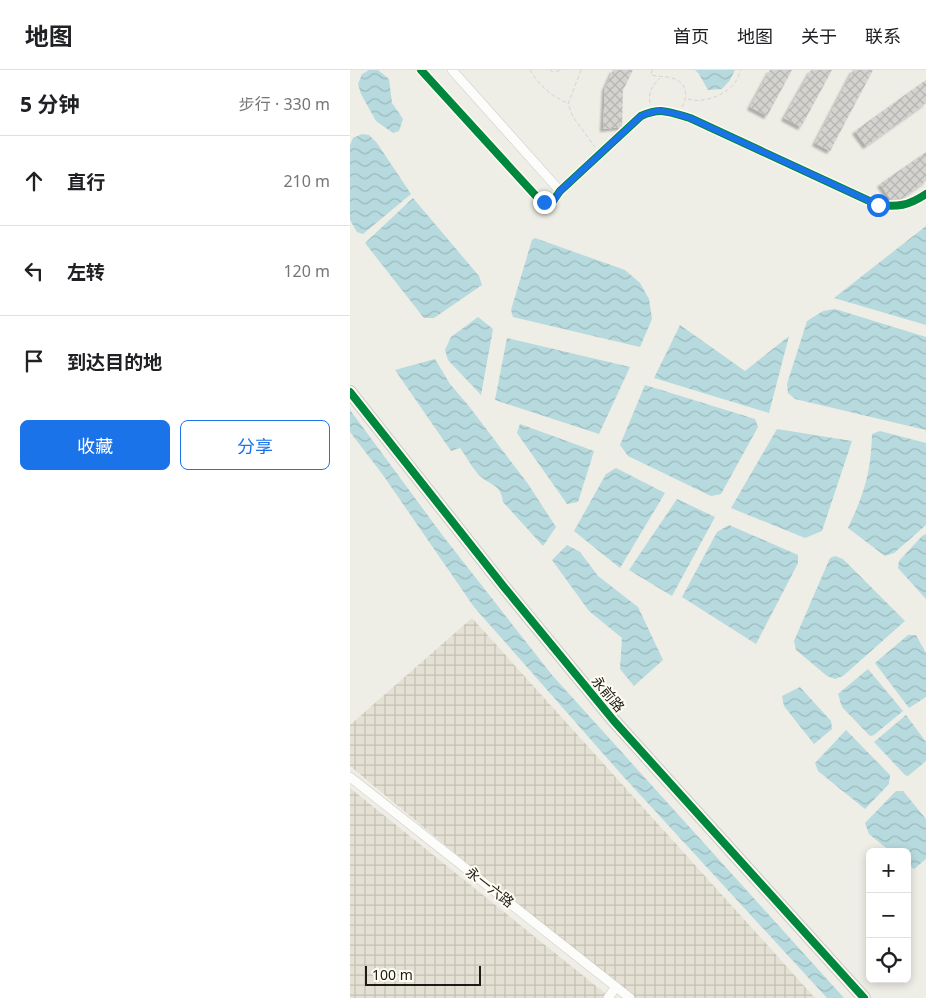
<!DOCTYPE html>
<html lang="zh">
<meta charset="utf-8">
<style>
:root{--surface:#fff;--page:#f6f6f6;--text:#202124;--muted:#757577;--line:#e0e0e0;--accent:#1a73e8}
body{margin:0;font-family:"Noto Sans","Noto Sans SC",sans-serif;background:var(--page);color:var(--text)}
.controls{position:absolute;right:15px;bottom:15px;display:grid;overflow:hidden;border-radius:8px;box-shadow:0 2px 8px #0003}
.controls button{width:45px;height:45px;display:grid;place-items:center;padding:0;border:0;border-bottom:1px solid var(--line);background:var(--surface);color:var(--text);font:25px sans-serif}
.scale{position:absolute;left:15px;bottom:12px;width:116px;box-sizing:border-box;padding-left:5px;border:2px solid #1b1b17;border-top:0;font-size:14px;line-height:18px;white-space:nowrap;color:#1b1b17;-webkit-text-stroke:4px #fffcf1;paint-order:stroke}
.stop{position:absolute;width:15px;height:15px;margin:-11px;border:4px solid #1a73e8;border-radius:50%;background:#fff}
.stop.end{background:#1a73e8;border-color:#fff;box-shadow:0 1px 5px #0008}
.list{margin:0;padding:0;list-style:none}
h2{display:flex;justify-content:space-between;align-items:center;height:65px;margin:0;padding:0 20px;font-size:21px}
h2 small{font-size:16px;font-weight:400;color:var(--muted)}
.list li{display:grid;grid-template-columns:32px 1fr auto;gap:15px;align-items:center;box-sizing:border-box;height:90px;padding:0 20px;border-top:1px solid var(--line)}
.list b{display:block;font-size:19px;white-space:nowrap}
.list em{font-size:16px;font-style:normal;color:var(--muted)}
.actions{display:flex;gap:10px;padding:15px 20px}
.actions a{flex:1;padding:11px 0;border:1px solid var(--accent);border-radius:8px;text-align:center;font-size:18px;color:var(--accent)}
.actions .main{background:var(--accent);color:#fff}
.icon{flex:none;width:28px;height:28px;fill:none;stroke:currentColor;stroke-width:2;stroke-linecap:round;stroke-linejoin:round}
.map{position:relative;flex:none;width:576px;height:928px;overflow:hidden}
header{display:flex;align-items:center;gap:30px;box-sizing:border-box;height:70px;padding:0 25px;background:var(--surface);border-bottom:1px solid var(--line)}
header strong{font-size:24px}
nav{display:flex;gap:28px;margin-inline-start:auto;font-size:18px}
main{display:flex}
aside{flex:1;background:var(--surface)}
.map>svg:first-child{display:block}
.industrial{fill:url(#industrial-grid)}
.water{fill:url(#water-waves)}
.building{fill:url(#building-cross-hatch);filter:url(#shadow)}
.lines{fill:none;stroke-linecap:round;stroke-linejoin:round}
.street-casing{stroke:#cbcac6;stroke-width:10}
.secondary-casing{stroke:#cbcac6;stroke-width:14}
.path{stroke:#d4d4d2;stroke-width:1;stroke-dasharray:4 2.5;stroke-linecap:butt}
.street{stroke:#fcfcfb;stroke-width:9}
.secondary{stroke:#f8f6f4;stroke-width:12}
.cycleway-casing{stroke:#fffcf1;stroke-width:11}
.cycleway{stroke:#00873e;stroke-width:8}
.route{stroke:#1a73e8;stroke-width:6}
.labels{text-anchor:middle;stroke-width:4;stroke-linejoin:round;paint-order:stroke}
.street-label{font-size:14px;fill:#1b1b17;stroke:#fffcf1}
</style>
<header>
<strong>地图</strong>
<nav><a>首页</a><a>地图</a><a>关于</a><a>联系</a></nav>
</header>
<main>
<aside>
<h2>5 分钟<small>步行 · 330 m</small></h2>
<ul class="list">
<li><svg class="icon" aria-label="ahead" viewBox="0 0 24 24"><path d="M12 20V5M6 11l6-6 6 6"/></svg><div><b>直行</b></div><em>210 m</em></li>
<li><svg class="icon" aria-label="left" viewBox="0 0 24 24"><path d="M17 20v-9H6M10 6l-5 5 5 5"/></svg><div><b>左转</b></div><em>120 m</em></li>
<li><svg class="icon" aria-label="arrive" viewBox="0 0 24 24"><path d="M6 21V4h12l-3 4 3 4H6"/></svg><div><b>到达目的地</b></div></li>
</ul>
<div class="actions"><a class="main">收藏</a><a>分享</a></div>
</aside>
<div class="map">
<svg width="576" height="928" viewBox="0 0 576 928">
<defs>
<pattern id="industrial-grid" width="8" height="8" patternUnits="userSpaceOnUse" patternTransform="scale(1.25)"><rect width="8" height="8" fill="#e4e1d4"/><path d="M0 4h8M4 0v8" fill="none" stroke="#c3c0b5"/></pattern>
<pattern id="water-waves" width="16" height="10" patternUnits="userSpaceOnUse" patternTransform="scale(1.25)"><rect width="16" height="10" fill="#b6dade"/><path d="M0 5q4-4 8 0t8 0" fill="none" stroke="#9cbabe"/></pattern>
<pattern id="building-cross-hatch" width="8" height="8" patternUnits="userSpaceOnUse" patternTransform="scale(1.25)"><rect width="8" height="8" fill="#d4d3cf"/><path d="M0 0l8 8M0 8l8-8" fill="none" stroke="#b5b5b1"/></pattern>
<filter id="shadow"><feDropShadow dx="-3" dy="3" stdDeviation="1" flood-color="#0004"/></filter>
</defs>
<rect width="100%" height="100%" fill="#eeede6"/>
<g class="industrial">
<polygon points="122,548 465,928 282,928 266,917 0,696 0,655"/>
<polygon points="0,718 261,928 0,928"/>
</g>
<g class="water">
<polygon points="19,0 28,0 39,9 42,33 53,49 49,61 43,63 26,51 11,24 8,14 12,4"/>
<polygon points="345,0 385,0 380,10 372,19 358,20 349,4"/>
<polygon points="12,64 19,65 27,73 61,124 13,164 7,162 0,150 0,75 3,68"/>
<polygon points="63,128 129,206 132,215 84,248 74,248 15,173"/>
<polygon points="576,156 576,255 484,228"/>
<polygon points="185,168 275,200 290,213 299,229 302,249 290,277 163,247 161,240 182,170"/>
<polygon points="485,239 576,267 576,360 445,329 438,323 437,314 457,251 473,241"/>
<polygon points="128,247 143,259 131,325 98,290 95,280 101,267"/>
<polygon points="330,255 395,301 439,266 419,343 304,308"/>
<polygon points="157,268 280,297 249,364 145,330"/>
<path d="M85 289 100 314 118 335 178 414 206 457 193 476 153 432C151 413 139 416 128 404 121 396 116 386 110 378L101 381 45 300Z"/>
<polygon points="295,315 405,349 408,357 371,424 361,426 278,386 270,375"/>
<polygon points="0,340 93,466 202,605 494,928 477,928 272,705 124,537 33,405 0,362"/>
<polygon points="170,354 244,381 228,432 217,434 167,363"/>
<polygon points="427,359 502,371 472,461 455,468 381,438"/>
<path d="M530 361 576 373V455L544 483 535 486 498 458C514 424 521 403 522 364Z"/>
<polygon points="266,398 315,423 270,498 224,461 256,404"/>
<polygon points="327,429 365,447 322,526 279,500"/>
<polygon points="379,455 448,485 448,493 406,574 332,527 367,462"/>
<polygon points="576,464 576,529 548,498 549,491 572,466"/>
<polygon points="217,475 230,482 248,506 288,537 313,590 284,616 270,599 272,568 239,541 202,490"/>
<polygon points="485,486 493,489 555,551 493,606 485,609 477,606 446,580 444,571 480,488"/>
<polygon points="558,565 566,565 576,583 576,627 559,638 525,593"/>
<polygon points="518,599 553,641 524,665 520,666 492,637 488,624"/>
<polygon points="450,617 481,651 482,659 464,674 434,636 432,626"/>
<polygon points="556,645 576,672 576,691 558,706 555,705 524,672"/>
<polygon points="496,660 540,705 539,714 515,739 468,701 465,693"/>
<polygon points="546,721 553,721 576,749 576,789 564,799 557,794 557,782 541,782 519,764 515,753"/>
</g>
<g class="building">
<polygon points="263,0 283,0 273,20 272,57 253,59 255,18"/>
<polygon points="420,0 442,0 417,46 400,37"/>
<polygon points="461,0 482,0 451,57 434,48"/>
<polygon points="503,0 523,0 480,81 465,73"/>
<polygon points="576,10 576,33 516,76 505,61"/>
<polygon points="576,82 576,111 544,134 530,114"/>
</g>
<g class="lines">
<g class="street-casing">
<g id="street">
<path d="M71 0 186 126 193 132 203 131 210 121 291 46C311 37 320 42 340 48L528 135C548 137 558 136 576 124"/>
<polyline points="102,0 210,121"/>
<polyline points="0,707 280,928"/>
<polyline points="258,928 266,917"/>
</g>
</g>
<g class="secondary-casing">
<polyline id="secondary" points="0,322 154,517 264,651 514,928"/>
</g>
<g class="path">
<path d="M180 0C190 16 200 25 217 33"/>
<polyline points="200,0 203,2 213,0"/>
<polyline points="231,0 218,34 223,47 245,77"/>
<path d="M302 0 301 5C308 7 315 6 322 8 336 12 339 25 332 37"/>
<path d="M338 29C353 34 377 25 386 11 388 8 389 4 391 0"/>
<path d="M300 33C298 22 302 16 310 8"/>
</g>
<use href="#street" class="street"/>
<use href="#secondary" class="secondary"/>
<g class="cycleway-casing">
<g id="cycleway">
<path d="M71 0 186 126 193 132 203 131 210 121 291 46C311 37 320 42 340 48L528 135C548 137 558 136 576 124"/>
<polyline points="0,322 154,517 264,651 514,928"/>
</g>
</g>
<use href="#cycleway" class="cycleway"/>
</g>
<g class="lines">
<path class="route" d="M194 132 204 131 210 121 291 46C311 37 320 42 340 48L528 135"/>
</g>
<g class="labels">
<g class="street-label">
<text transform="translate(258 624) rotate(50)" y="5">永前路</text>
<text transform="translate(140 817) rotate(38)" y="5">永一六路</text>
</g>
</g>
</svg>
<div class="controls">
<button>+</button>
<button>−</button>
<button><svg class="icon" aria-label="locate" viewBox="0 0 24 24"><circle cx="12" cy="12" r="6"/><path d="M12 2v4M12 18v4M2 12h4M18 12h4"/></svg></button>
</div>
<div class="scale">100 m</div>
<div class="stop" style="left:528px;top:135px"></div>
<div class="stop end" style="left:194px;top:132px"></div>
</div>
</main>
